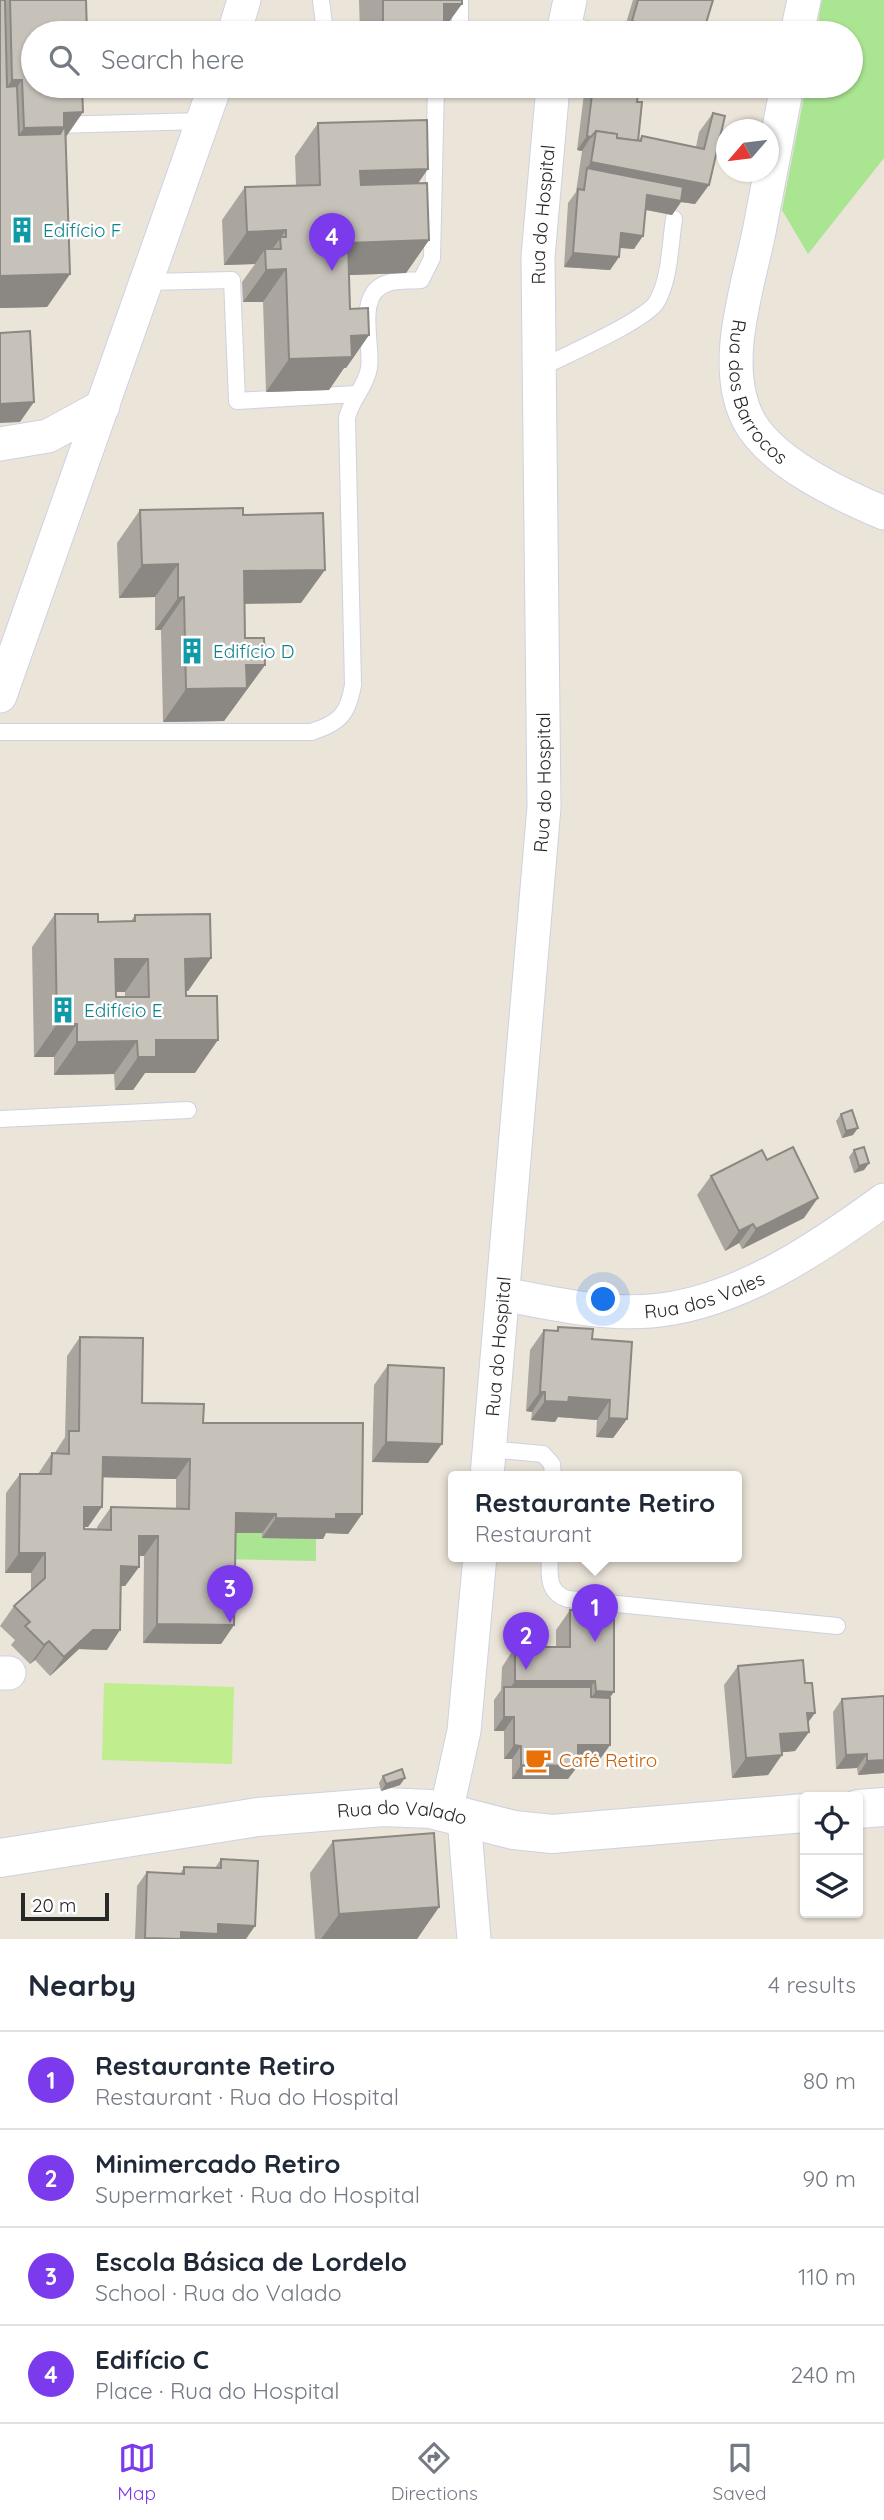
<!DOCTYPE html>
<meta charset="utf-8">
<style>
:root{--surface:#fff;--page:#f6f6f7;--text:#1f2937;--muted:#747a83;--line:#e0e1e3;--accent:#7c3aed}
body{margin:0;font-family:Quicksand,sans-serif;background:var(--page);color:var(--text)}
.controls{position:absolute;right:21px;bottom:21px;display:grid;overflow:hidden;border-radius:7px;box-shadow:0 2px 5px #0004}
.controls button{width:63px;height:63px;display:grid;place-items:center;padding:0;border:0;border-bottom:2px solid var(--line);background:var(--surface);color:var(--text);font:35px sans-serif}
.compass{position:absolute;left:716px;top:119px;width:63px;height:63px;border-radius:50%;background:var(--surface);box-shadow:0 2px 5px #0004;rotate:242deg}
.scale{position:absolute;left:21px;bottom:18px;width:88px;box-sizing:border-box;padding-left:7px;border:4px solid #282828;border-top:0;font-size:19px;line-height:24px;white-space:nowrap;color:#282828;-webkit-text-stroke:5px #fff;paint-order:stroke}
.you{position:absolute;left:604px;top:1300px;width:24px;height:24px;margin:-18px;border:5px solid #fff;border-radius:50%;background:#1a73e8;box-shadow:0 0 0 10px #1a73e833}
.badge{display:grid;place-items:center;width:46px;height:46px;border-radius:50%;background:var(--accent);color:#fff;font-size:23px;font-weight:700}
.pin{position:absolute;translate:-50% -58px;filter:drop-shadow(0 2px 4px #0008)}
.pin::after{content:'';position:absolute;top:37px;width:24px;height:21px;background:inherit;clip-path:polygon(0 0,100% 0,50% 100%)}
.popup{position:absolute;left:448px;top:1471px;width:294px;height:91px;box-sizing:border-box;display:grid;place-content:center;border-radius:7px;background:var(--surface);filter:drop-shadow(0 2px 5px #0005);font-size:23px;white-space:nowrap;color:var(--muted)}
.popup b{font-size:26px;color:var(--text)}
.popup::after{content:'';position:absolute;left:50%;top:100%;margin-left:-14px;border:14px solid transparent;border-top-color:var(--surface)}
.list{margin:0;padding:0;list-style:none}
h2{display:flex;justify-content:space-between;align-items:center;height:91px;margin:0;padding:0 28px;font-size:30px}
h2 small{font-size:23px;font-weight:400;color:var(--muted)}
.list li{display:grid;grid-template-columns:46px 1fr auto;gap:21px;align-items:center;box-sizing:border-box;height:98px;padding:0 28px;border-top:2px solid var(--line)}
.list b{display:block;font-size:26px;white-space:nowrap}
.list p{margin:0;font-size:23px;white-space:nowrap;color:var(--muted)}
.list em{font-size:23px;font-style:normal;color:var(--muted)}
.icon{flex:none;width:38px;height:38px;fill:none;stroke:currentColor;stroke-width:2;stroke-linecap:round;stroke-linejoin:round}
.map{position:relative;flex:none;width:884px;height:1939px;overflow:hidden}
.search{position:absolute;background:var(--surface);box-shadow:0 2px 5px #0004;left:21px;right:21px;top:21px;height:77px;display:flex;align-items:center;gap:18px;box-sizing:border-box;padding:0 24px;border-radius:38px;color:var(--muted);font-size:26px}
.sheet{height:483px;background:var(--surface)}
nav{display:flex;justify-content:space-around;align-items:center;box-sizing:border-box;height:98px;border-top:2px solid var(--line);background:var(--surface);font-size:19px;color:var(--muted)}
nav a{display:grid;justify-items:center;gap:4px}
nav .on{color:var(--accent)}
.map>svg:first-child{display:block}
.green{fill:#aae592}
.pitch{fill:#c0ed8d}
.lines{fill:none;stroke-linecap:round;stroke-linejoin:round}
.service-casing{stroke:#ced1e2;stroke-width:18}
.minor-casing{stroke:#ced1e2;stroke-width:35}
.tertiary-casing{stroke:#ced1e2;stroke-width:40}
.service{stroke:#fff;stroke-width:16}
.minor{stroke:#fff;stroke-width:33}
.tertiary{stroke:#fff;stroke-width:38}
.wall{fill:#aaa69f;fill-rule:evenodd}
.shaded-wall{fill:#8b8782}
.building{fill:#c6c1b9;stroke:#8b8782;stroke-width:2;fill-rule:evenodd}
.labels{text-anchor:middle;stroke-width:5;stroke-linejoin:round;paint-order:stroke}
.street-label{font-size:19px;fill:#282828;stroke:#fff}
.culture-label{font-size:19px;fill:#0d838f;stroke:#fff;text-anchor:start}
.food-label{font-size:19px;fill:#c56008;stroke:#fff;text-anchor:start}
</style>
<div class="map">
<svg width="884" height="1939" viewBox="0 0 884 1939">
<rect width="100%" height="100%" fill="#ebe4d9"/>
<g class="green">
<polygon points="822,0 884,0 884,158 808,254 782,210 806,86 851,86 851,33 816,33"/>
<polygon points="222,1533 262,1533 263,1538 316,1538 316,1561 221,1559"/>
</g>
<polygon class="pitch" points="104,1683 234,1687 232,1764 102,1760"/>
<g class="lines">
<g class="service-casing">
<g id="service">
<polyline points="321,0 325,33"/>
<polyline points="460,0 460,33"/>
<polyline points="565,23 599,33"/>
<polyline points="55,125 203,121"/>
<polyline points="148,282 232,280 237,401 356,394"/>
<path d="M539 369C565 355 641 323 656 303 670 281 670 244 674 219"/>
<path d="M0 732H311C340 723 348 714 353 685L347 418C351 399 366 387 369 368 373 344 354 293 388 283 397 280 410 281 421 280L432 258 436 86"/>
<polyline points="0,1119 188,1110"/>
<polyline points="489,1449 543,1454 552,1464 553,1476"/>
<path d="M550 1556C549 1574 547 1593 568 1599L837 1626"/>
</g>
</g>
<g class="minor-casing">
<g id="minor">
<polyline points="234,33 244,0"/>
<polyline points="563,33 570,0"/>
<polyline points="797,33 804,0"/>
<path id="s1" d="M787 86C778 133 769 180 760 227 749 285 719 365 749 421 772 463 841 495 884 513"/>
<polyline points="0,444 48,436 103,406"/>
<polyline points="0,696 215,86"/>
<path id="s2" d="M503 1294C550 1303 602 1315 651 1311 736 1304 817 1249 884 1200"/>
<path id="s3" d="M487 1476 544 807 538 257 553 86"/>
<polyline points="0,1673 9,1673"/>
<polyline points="446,1812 464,1731 480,1556"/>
<polyline points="464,1818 474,1939"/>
</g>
</g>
<g class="tertiary-casing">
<g id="tertiary">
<polyline points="858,1809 884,1807"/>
<path id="s4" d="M0 1858 258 1817 384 1807 431 1809 514 1830 552 1834 805 1813"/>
</g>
</g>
<use href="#service" class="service"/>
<use href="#minor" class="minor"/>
<use href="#tertiary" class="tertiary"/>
</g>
<g class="wall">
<polygon points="0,0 86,0 33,33 83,112 66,137 70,274 47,307 0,308"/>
<polygon points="359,0 462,0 441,33 360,33"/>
<polygon points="633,0 713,0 703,33 623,33"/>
<polygon points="585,86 639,86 637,102 638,141 642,136 696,147 699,132 713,113 709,185 695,204 681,202 672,215 646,210 634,249 620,248 619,257 610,270 564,267 568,203 576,192 582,151 577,150"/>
<polygon points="318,123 418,183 429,240 406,273 349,275 350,309 369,335 346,368 344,368 329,390 266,392 263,302 243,302 242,282 255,264 224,265 222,220 245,187 296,185 295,156"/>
<polygon points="140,510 243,515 301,603 245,604 245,638 265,665 224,721 163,722 161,630 155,630 155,597 119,598 117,543"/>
<path d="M55 914 98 922 131 921 135 915 211 958 188 991H186L195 1073H145L133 1090H115L114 1074 54 1075V1057H34L32 947ZM116 992H125V997H116Z"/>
<polygon points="841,1114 853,1135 842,1138 836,1121"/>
<polygon points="854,1150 869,1163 864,1170 854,1173 849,1157"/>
<polygon points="767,1160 804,1218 742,1249 739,1243 725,1251 697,1195 711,1176"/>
<polygon points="558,1327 592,1339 627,1419 613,1438 596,1437 597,1420 558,1417 555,1422 531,1420 532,1412 526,1411 530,1350 544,1330 556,1331"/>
<path d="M80 1337 142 1403 203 1423 362 1514 348 1534 326 1533 323 1539 262 1538V1533H235L234 1625 221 1644 143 1643 144 1556H139V1567L125 1586H121L107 1650 79 1649 50 1676 35 1660 30 1664 11 1645 15 1640 0 1626 14 1606 31 1590V1573H5L6 1493 20 1474H38L52 1453H55L56 1451 65 1437 67 1356ZM102 1477 176 1479V1509L111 1507 97 1527V1529H84V1527H88Z"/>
<polygon points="388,1365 428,1463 372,1462 374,1385"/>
<polygon points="570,1610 610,1698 610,1745 600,1759 578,1759 568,1779 512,1779 512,1759 504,1759 504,1731 494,1731 494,1700 501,1690 502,1667 515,1647 556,1647 556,1630"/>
<polygon points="738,1666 805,1683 815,1713 808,1722 809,1732 795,1751 782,1752 768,1775 732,1778 724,1685"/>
<polygon points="842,1699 884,1773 858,1775 857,1768 836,1769 833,1712"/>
<polygon points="383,1776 400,1785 381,1791 379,1783"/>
<polygon points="333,1841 439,1907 417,1939 315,1939 310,1873"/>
<polygon points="221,1859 215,1939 135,1939 137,1886 147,1872 180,1874 184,1867 215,1868"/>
</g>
<g class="shaded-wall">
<polygon points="444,4 462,4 441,33 380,33 383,29"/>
<polygon points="632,21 673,33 624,33"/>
<polygon points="12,80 22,80 0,111 0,97"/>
<polygon points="83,112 55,152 0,162 24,128 64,113"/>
<polygon points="587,136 591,137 582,151 577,150"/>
<polygon points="591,162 709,185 695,204 681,202 672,215 637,208 587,168"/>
<polygon points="428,169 405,202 337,204 360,171"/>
<polygon points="286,230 266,258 265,249 255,264 224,265 247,232"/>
<polygon points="621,233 643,236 634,249 611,247"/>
<polygon points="429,240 406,273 324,276 348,243"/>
<polygon points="573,253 619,257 610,270 564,267"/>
<polygon points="286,269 263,302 243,302 266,270"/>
<polygon points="70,274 47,307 0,308 0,276"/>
<polygon points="369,335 346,368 344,368 329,390 266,392 289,359 351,336"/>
<polygon points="34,402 20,422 0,423 0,404"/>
<polygon points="178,564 155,597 119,598 142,565"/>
<polygon points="325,570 301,603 221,604 244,571"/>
<polygon points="184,597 161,630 155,630 178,598"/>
<polygon points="246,665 265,665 224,721 163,722 186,689"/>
<polygon points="211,958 188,991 162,992 185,959"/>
<polygon points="115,959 148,959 125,992 92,992"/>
<polygon points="57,1024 77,1024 54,1057 34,1057"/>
<polygon points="156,1040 218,1040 195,1073 145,1073 133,1090 115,1090 138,1057"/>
<polygon points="137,1041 114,1074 54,1075 77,1042"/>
<polygon points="858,1128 853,1135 842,1138 846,1131"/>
<polygon points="869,1163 864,1170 854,1173 859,1166"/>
<polygon points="818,1198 804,1218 742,1249 756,1229"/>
<polygon points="753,1224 739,1243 725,1251 739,1231"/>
<polygon points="540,1392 545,1392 532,1412 526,1411"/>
<polygon points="569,1397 610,1400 597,1420 558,1417 555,1422 531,1420 545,1401"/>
<polygon points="609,1418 627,1419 613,1438 596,1437"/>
<polygon points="386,1442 442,1444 428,1463 372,1462"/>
<polygon points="103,1457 190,1459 176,1479 89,1477"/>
<polygon points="84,1507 102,1507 88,1527 71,1527"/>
<polygon points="236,1513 276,1514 262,1533 222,1533"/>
<polygon points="336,1514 362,1514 348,1534 326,1533 323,1539 262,1538 276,1518"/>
<polygon points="139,1536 158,1536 144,1556 126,1556"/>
<polygon points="19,1553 45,1553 31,1573 5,1573"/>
<polygon points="121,1566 139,1567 125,1586 108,1586"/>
<polygon points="157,1624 234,1625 221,1644 143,1643"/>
<polygon points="93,1630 120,1630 107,1650 79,1649 50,1676 64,1657"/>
<polygon points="49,1641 35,1660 30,1664 44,1645"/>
<polygon points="515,1681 595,1681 582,1700 504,1697"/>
<polygon points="596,1691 614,1692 600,1711 582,1711"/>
<polygon points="807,1713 815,1713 801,1732 809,1732 795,1751 766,1754 780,1734"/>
<polygon points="504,1717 514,1717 504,1731 494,1731"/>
<polygon points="514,1745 521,1746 512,1759 504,1759"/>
<polygon points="578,1745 610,1745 600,1759 569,1759"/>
<polygon points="867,1754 857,1768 836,1769 846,1755"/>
<polygon points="782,1755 768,1775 732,1778 746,1758"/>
<polygon points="884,1760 884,1773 858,1775 867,1761"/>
<polygon points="521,1765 578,1766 568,1779 512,1779"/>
<polygon points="405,1778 400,1785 381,1791 386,1784"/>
<polygon points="439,1907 417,1939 321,1939 339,1914"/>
<polygon points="218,1924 255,1926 246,1939 177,1939 181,1932"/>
</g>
<g class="building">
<polygon points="0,0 5,0 7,87 17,86 19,135 60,134 64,127 64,120 65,120 70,274 0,276"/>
<polygon points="10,0 86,0 87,33 33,33 33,86 82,86 83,112 64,113 64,127 24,128 22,80 12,80"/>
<polygon points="383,0 462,0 462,4 444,4 444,27 383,29"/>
<polygon points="638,0 713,0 703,33 673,33 632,21"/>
<polygon points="593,86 639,86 637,102 642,102 638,141 617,138 617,134 596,131 591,137 587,136"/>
<polygon points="713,113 725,116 709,185 591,162 596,131 617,134 617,138 641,141 642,136 704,149"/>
<polygon points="427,120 428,169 360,171 361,185 427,183 429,240 348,243 350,309 368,308 369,335 351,336 352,357 289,359 286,269 266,270 265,249 281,249 280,237 286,237 286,230 247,232 245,187 320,185 318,123"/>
<polygon points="587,168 683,187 681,201 647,195 643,236 621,233 619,257 573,253 578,189 584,190"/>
<polygon points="30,331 34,402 0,404 0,333"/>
<polygon points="243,508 243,515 323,513 325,570 244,571 245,638 264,638 265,665 246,665 247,688 186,689 184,597 178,598 178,564 142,565 140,510"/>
<path d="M55 914H98V922L135 921V915L210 914 211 958 185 959 186 996H217L218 1040H156V1057H138L137 1041 77 1042V1024H57ZM115 959H148L149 997H116Z"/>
<polygon points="852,1110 858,1128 846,1131 841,1114"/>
<polygon points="793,1147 818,1198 756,1229 753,1224 739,1231 711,1176 762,1150 767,1160"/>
<polygon points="864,1147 869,1163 859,1166 854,1150"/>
<polygon points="558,1327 593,1329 592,1339 632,1342 627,1419 609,1418 610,1400 569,1397 568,1402 545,1401 545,1392 540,1392 544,1330 558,1331"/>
<path d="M80 1337 143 1338 142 1403 204 1404 203 1423H363L362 1514H336V1519L276 1518V1514L236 1513 234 1625 157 1624 158 1536H139V1567L121 1566 120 1630H93L64 1657 49 1641 44 1645 25 1626 30 1622 14 1606 45 1578V1553H19L20 1474H51L52 1453 69 1454V1431H79ZM103 1457 190 1459 189 1509 111 1507V1530L84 1529V1507H102Z"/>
<polygon points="388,1365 444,1368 442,1444 386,1442"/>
<polygon points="570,1610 614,1610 614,1692 596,1691 595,1681 515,1681 515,1647 570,1647"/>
<polygon points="803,1660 805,1683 812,1683 815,1713 807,1713 809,1732 780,1734 782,1755 746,1758 738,1666"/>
<polygon points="504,1687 591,1687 591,1697 610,1698 610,1745 578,1745 578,1766 521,1765 521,1746 514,1745 514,1717 504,1717"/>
<polygon points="884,1696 884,1760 867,1761 867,1754 846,1755 842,1699"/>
<polygon points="402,1769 405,1778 386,1784 383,1776"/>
<polygon points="434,1833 439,1907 339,1914 333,1841"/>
<polygon points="221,1859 258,1861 255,1926 218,1924 218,1934 181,1932 181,1939 145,1938 147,1872 184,1874 184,1867 221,1868"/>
</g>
<defs>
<g id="building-bare" transform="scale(2.1)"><path d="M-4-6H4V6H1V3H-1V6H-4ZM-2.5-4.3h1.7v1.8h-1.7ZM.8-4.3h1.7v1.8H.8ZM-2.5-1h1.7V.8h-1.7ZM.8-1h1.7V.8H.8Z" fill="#0f9aa8" stroke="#fff" stroke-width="2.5" paint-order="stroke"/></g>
<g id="cafe-bare" transform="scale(2.1)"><path d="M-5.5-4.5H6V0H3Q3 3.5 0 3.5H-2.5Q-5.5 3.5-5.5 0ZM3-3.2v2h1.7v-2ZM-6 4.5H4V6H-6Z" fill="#e8710a" stroke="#fff" stroke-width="2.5" paint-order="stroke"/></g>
</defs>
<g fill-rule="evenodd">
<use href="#building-bare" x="22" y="230"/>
<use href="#building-bare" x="192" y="651"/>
<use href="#building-bare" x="63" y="1010"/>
<use href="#cafe-bare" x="538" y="1760"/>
</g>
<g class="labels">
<g class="street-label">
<text dy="7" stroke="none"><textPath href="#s3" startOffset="1264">Rua do Hospital</textPath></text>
<text dy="7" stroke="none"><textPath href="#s1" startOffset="317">Rua dos Barrocos</textPath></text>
<text dy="7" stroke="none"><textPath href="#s3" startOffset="696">Rua do Hospital</textPath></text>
<text dy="7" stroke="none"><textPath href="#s2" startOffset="205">Rua dos Vales</textPath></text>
<text dy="7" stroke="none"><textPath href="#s3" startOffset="130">Rua do Hospital</textPath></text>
<text dy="7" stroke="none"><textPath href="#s4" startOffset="406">Rua do Valado</textPath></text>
</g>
<g class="culture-label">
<text x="43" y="237">Edifício F</text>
<text x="213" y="658">Edifício D</text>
<text x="84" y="1017">Edifício E</text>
</g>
<g class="food-label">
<text x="559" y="1767">Café Retiro</text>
</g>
</g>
</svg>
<div class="controls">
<button><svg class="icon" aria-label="locate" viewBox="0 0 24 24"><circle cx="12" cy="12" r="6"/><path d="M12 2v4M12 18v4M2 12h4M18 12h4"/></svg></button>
<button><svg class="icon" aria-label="layers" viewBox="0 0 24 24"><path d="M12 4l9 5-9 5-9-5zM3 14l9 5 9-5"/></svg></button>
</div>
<svg class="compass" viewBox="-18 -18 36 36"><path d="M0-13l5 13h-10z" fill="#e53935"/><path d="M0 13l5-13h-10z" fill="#747a83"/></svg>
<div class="scale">20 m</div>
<div class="you"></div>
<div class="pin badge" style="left:595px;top:1642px">1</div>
<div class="popup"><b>Restaurante Retiro</b>Restaurant</div>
<div class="pin badge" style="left:526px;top:1670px">2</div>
<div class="pin badge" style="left:230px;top:1623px">3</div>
<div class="pin badge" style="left:332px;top:271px">4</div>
<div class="search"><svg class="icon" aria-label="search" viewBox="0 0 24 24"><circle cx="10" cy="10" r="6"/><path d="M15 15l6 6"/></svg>Search here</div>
</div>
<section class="sheet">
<h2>Nearby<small>4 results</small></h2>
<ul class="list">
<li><span class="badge">1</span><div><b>Restaurante Retiro</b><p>Restaurant · Rua do Hospital</p></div><em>80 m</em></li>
<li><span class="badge">2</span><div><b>Minimercado Retiro</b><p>Supermarket · Rua do Hospital</p></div><em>90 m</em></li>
<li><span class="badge">3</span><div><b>Escola Básica de Lordelo</b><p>School · Rua do Valado</p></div><em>110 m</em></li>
<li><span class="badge">4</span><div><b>Edifício C</b><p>Place · Rua do Hospital</p></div><em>240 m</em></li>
</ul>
</section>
<nav>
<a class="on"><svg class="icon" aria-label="map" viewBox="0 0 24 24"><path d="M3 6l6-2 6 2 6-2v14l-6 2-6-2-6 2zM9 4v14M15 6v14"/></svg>Map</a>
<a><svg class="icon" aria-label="directions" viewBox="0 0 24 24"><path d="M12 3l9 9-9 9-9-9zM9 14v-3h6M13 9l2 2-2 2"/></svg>Directions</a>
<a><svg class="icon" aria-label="saved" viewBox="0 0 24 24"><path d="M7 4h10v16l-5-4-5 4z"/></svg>Saved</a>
</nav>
